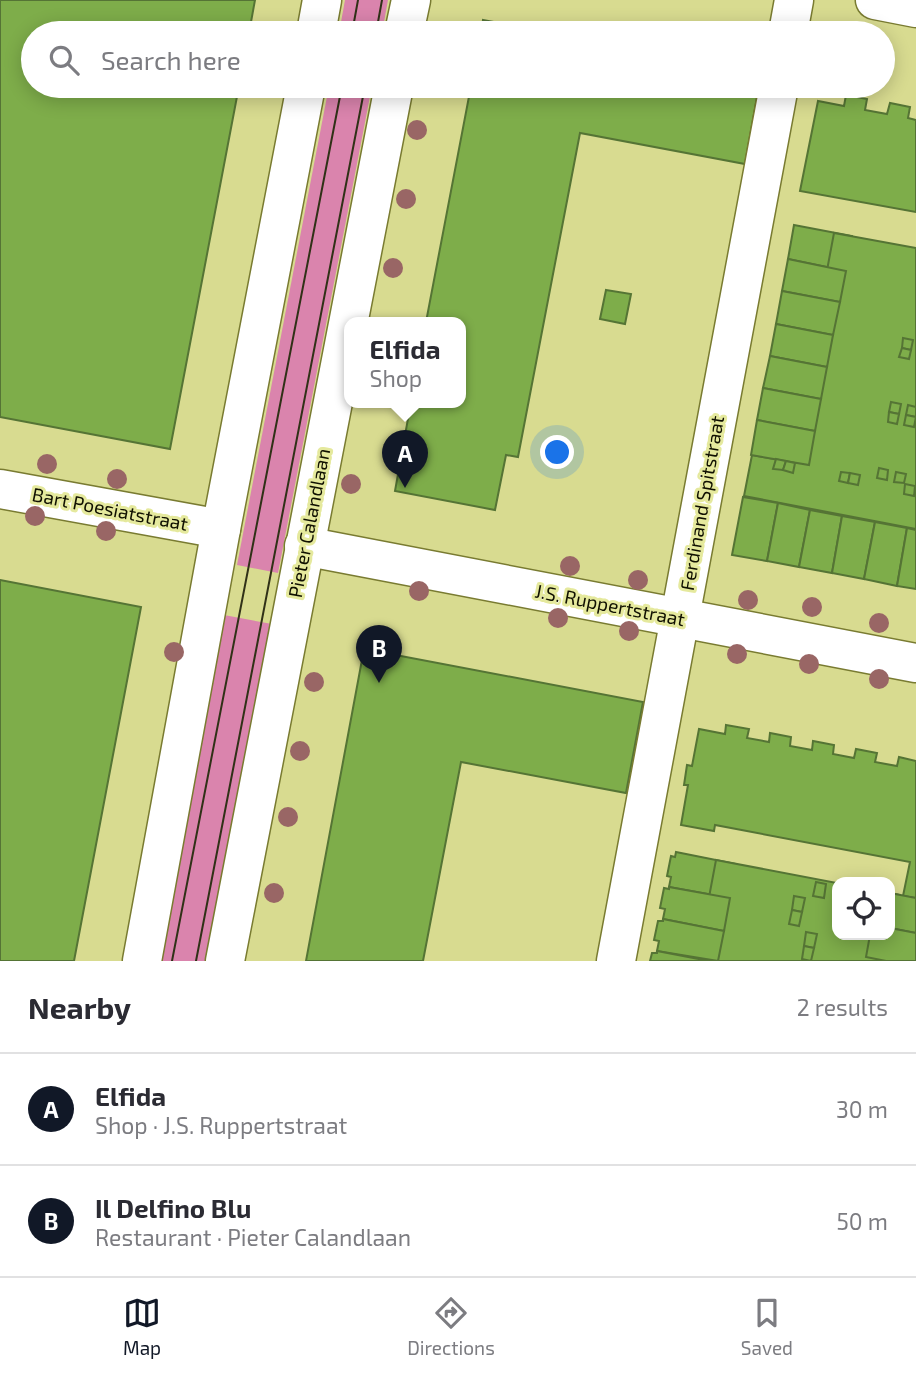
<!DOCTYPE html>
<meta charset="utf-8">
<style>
:root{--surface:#fff;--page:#f7f7f7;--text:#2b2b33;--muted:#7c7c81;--line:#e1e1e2;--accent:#111827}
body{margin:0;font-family:"Exo 2",sans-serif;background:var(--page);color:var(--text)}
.controls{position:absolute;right:21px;bottom:21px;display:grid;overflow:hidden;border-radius:14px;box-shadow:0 4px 18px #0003}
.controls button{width:63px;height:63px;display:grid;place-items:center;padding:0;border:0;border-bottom:2px solid var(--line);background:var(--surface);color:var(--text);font:35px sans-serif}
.you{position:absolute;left:558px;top:453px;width:24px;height:24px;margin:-18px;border:5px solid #fff;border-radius:50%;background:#1a73e8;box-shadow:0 0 0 10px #1a73e833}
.badge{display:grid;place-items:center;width:46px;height:46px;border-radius:50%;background:var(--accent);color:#fff;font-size:23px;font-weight:700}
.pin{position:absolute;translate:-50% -58px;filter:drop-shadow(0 2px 4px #0008)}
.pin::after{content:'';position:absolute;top:37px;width:24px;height:21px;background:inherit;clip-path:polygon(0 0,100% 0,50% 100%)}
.popup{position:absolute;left:344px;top:317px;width:122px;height:91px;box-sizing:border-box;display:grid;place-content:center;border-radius:14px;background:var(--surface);filter:drop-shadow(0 2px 5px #0005);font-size:23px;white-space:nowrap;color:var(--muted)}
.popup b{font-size:26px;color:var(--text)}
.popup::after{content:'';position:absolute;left:50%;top:100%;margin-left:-14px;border:14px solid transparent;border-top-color:var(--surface)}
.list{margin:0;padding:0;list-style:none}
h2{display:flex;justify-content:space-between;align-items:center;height:91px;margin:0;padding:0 28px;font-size:30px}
h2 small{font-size:23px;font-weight:400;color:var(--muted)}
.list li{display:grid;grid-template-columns:46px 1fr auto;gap:21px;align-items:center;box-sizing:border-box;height:112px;padding:0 28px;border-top:2px solid var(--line)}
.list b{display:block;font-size:26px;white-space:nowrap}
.list p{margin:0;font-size:23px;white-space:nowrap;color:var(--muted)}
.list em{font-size:23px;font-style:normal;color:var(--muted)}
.icon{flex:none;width:38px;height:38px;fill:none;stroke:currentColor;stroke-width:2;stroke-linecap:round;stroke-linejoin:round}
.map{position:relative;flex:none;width:916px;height:961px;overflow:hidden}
.search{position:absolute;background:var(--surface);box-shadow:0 4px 18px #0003;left:21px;right:21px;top:21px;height:77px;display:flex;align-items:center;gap:18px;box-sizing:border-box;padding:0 24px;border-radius:38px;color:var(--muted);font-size:26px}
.sheet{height:315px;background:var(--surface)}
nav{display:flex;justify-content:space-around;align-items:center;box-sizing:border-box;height:98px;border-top:2px solid var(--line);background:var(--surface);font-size:19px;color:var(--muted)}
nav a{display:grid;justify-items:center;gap:4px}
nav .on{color:var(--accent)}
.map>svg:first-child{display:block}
.green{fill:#da84ad}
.building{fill:#7ead4a;stroke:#557435;stroke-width:2}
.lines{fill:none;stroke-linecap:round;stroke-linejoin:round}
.minor-casing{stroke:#797b31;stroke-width:41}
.minor{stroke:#fff;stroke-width:38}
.tram{stroke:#303117;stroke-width:2}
.tree{fill:#996665}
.labels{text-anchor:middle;stroke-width:6;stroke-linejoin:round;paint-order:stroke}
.street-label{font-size:19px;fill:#101000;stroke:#e5e99d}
</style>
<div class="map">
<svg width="916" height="961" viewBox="0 0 916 961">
<rect width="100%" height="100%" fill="#d8db90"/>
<g class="green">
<polygon points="345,0 388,0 382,33 339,33"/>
<polygon points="329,86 372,86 278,573 237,565"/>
<polygon points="224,615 272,624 208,961 159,961"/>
</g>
<g class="building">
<polygon points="0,0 255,0 249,33 33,33 33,86 239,86 170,449 0,417"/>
<polygon points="483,20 552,33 481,33"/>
<polygon points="471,86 759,86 745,164 580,133 518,457 506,455 495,510 395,491 411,402 461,402 461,322 426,322"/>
<polygon points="846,95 867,99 865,110 887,114 890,103 910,107 908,118 916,120 916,212 800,191 818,101 844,106"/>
<polygon points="794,225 852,236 846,271 788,259"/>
<polygon points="834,233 916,248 916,529 744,496 752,455 791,462"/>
<polygon points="788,259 846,271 840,302 782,291"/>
<polygon points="606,290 631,294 625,324 600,319"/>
<polygon points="782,291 840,302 833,335 776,324"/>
<polygon points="776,324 833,335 827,367 770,356"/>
<polygon points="903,338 913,340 911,350 902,348"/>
<polygon points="902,348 911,350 909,359 899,357"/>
<polygon points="770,356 827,367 821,399 763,388"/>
<polygon points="763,388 821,399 815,431 757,420"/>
<polygon points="891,402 901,404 899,414 889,412"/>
<polygon points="908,405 916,407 916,417 906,415"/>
<polygon points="889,412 899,414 897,424 888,422"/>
<polygon points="906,415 916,417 914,427 904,425"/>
<polygon points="757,420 815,431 809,465 751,455"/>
<polygon points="776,459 786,461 783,470 773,469"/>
<polygon points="786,461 795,463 793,473 783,470"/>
<polygon points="879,468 888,470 887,480 877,478"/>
<polygon points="841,472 850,473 848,483 839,481"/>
<polygon points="896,472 906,474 904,483 894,482"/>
<polygon points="850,473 860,475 858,485 848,483"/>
<polygon points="905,484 915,486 914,496 904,494"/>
<polygon points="743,497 778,503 767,561 732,555"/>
<polygon points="778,503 810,510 799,567 767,561"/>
<polygon points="810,510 842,516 832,573 799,567"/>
<polygon points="842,516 875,522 864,579 832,573"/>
<polygon points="875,522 907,528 897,586 864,579"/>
<polygon points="907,528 916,530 916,589 897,586"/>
<polygon points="0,580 141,607 74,961 0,961"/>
<polygon points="364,649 643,702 626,793 461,762 423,961 306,961"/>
<polygon points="726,725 749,729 747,738 769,742 770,733 791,737 790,746 812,750 813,741 834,745 833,754 854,758 856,749 877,753 875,762 897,766 899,757 916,761 916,898 903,896 910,862 715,825 714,831 681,825 688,785 684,785 687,765 692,766 699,729 725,734"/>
<polygon points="676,852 736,864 730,898 669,887 671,877 667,876 671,856 675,857"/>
<polygon points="716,860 837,883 837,935 890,935 890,893 900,895 887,961 697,961"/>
<polygon points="816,882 826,884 824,898 813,896"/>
<polygon points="669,887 730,898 724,931 663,919 665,909 660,908 664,888 669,889"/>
<polygon points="890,893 916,898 916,933 890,928"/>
<polygon points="794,896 805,898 802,912 792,910"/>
<polygon points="792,910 802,912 799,926 789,924"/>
<polygon points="663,919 724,931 718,961 657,951 659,941 654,940 658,921 663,921"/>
<polygon points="890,928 916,933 916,961 886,961 866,957 870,935 890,935"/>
<polygon points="806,932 817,934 814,948 804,946"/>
<polygon points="804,946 814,948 811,961 802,959"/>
<polygon points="657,951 709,961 650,961 652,953 657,953"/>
</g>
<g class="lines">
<g class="minor-casing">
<g id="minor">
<polyline points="875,0 916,8"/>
<polyline points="316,33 322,0"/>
<polyline points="404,33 411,0"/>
<polyline points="788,33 794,0"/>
<polyline points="0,489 221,529"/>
<polyline points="304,546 916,663"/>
<polyline points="142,961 221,529 306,86"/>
<polyline points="225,961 394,86"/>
<polyline points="616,961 779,86"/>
</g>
</g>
<use href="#minor" class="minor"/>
<g class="tram">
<polyline points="352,33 358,0"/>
<polyline points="376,33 382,0"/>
<polyline points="172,961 342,86"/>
<polyline points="196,961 365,86"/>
</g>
</g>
<g class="tree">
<circle cx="417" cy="130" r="10"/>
<circle cx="406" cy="199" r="10"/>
<circle cx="393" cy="268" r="10"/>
<circle cx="47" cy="464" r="10"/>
<circle cx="117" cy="479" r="10"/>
<circle cx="351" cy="484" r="10"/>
<circle cx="35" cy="516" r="10"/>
<circle cx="106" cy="531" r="10"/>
<circle cx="570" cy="566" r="10"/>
<circle cx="638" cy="580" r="10"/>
<circle cx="419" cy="591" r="10"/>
<circle cx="748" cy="600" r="10"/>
<circle cx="812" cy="607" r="10"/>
<circle cx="558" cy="618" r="10"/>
<circle cx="879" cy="623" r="10"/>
<circle cx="629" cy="631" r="10"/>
<circle cx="174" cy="652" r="10"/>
<circle cx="737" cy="654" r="10"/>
<circle cx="809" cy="664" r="10"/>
<circle cx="879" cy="679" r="10"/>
<circle cx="314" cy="682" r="10"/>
<circle cx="300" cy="751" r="10"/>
<circle cx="288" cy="817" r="10"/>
<circle cx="274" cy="893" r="10"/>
</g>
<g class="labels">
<g class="street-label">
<text transform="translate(702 503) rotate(-80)" y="7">Ferdinand Spitstraat</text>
<text transform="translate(110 509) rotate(11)" y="7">Bart Poesiatstraat</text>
<text transform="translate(309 523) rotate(-79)" y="7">Pieter Calandlaan</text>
<text transform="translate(610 605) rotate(11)" y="7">J.S. Ruppertstraat</text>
</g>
</g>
</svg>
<div class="controls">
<button><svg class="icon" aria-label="locate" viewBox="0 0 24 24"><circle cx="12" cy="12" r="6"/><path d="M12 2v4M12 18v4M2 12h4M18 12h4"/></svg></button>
</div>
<div class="you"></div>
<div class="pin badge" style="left:405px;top:488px">A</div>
<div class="popup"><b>Elfida</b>Shop</div>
<div class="pin badge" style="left:379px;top:683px">B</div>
<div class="search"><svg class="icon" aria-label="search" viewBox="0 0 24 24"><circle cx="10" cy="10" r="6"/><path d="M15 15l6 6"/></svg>Search here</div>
</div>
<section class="sheet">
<h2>Nearby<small>2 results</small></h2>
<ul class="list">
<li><span class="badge">A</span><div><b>Elfida</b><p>Shop · J.S. Ruppertstraat</p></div><em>30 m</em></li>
<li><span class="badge">B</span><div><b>Il Delfino Blu</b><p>Restaurant · Pieter Calandlaan</p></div><em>50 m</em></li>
</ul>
</section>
<nav>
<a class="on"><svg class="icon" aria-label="map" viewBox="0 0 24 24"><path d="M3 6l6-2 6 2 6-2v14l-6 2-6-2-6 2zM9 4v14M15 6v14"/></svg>Map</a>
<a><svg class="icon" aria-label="directions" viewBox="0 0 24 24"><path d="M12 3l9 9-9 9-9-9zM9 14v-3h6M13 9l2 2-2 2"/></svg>Directions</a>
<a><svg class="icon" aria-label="saved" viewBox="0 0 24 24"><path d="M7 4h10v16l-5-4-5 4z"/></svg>Saved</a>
</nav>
